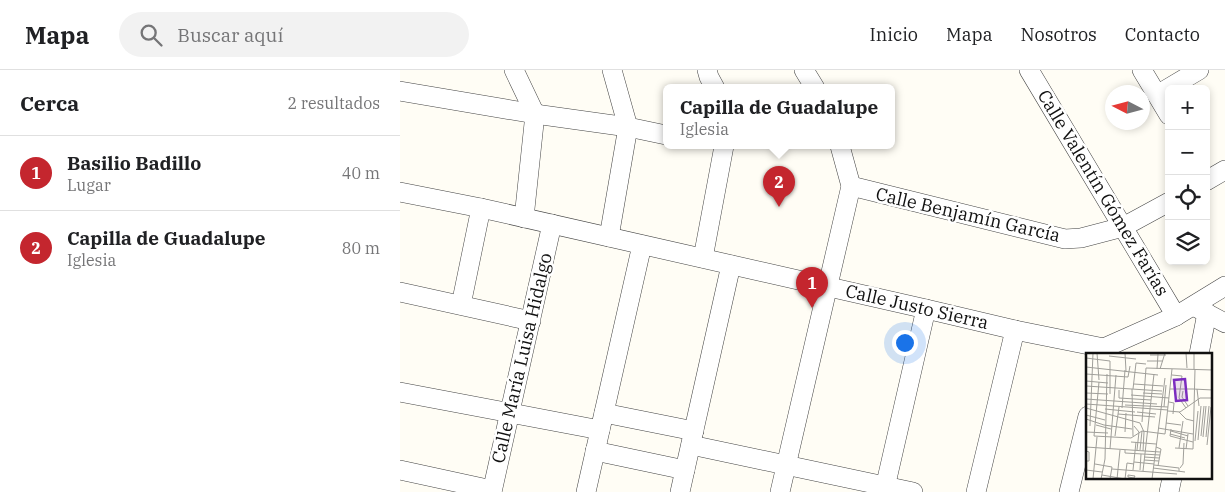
<!DOCTYPE html>
<html lang="es">
<meta charset="utf-8">
<style>
:root{--surface:#fff;--page:#f2f2f2;--text:#202124;--muted:#757577;--line:#e0e0e0;--accent:#c4262e}
body{margin:0;font-family:"IBM Plex Serif",serif;background:var(--page);color:var(--text)}
.controls{position:absolute;right:15px;top:15px;display:grid;overflow:hidden;border-radius:8px;box-shadow:0 2px 8px #0003}
.controls button{width:45px;height:45px;display:grid;place-items:center;padding:0;border:0;border-bottom:1px solid var(--line);background:var(--surface);color:var(--text);font:25px sans-serif}
.compass{position:absolute;left:705px;top:15px;width:45px;height:45px;border-radius:50%;background:var(--surface);box-shadow:0 2px 8px #0003;rotate:276deg}
.you{position:absolute;left:504px;top:272px;width:18px;height:18px;margin:-12px;border:4px solid #fff;border-radius:50%;background:#1a73e8;box-shadow:0 0 0 8px #1a73e833}
.badge{display:grid;place-items:center;width:32px;height:32px;border-radius:50%;background:var(--accent);color:#fff;font-size:16px;font-weight:700}
.pin{position:absolute;translate:-50% -41px;filter:drop-shadow(0 1px 2px #0008)}
.pin::after{content:'';position:absolute;top:26px;width:18px;height:15px;background:inherit;clip-path:polygon(0 0,100% 0,50% 100%)}
.popup{position:absolute;left:263px;top:14px;width:232px;height:65px;box-sizing:border-box;display:grid;place-content:center;border-radius:8px;background:var(--surface);filter:drop-shadow(0 1px 4px #0005);font-size:16px;white-space:nowrap;color:var(--muted)}
.popup b{font-size:19px;color:var(--text)}
.popup::after{content:'';position:absolute;left:50%;top:100%;margin-left:-10px;border:10px solid transparent;border-top-color:var(--surface)}
.list{margin:0;padding:0;list-style:none}
h2{display:flex;justify-content:space-between;align-items:center;height:65px;margin:0;padding:0 20px;font-size:21px}
h2 small{font-size:16px;font-weight:400;color:var(--muted)}
.list li{display:grid;grid-template-columns:32px 1fr auto;gap:15px;align-items:center;box-sizing:border-box;height:75px;padding:0 20px;border-top:1px solid var(--line)}
.list b{display:block;font-size:19px;white-space:nowrap}
.list p{margin:0;font-size:16px;white-space:nowrap;color:var(--muted)}
.list em{font-size:16px;font-style:normal;color:var(--muted)}
.icon{flex:none;width:28px;height:28px;fill:none;stroke:currentColor;stroke-width:2;stroke-linecap:round;stroke-linejoin:round}
.map{position:relative;flex:none;width:825px;height:422px;overflow:hidden}
header{display:flex;align-items:center;gap:30px;box-sizing:border-box;height:70px;padding:0 25px;background:var(--surface);border-bottom:1px solid var(--line)}
header strong{font-size:24px}
nav{display:flex;gap:28px;margin-inline-start:auto;font-size:18px}
.search{width:350px;height:45px;background:var(--page);display:flex;align-items:center;gap:12px;box-sizing:border-box;padding:0 18px;border-radius:28px;color:var(--muted);font-size:19px}
main{display:flex}
aside{flex:1;background:var(--surface)}
.map>svg:first-child{display:block}
.lines{fill:none;stroke-linecap:round;stroke-linejoin:round}
.minor-casing{stroke:#444;stroke-width:20}
.minor{stroke:#fff;stroke-width:19}
.labels{text-anchor:middle;stroke-width:5;stroke-linejoin:round;paint-order:stroke}
.street-label{font-size:18px;fill:#111;stroke:#fff}
.inset-road{fill:none;stroke:#a09f9a;stroke-width:1}
.view{fill:#7b2cbf;fill-opacity:0.15;stroke:#7b2cbf;stroke-width:2.5}
.inset-edge{fill:none;stroke:#111;stroke-width:2.5}
</style>
<header>
<strong>Mapa</strong>
<div class="search"><svg class="icon" aria-label="search" viewBox="0 0 24 24"><circle cx="10" cy="10" r="6"/><path d="M15 15l6 6"/></svg>Buscar aquí</div>
<nav><a>Inicio</a><a>Mapa</a><a>Nosotros</a><a>Contacto</a></nav>
</header>
<main>
<aside>
<h2>Cerca<small>2 resultados</small></h2>
<ul class="list">
<li><span class="badge">1</span><div><b>Basilio Badillo</b><p>Lugar</p></div><em>40 m</em></li>
<li><span class="badge">2</span><div><b>Capilla de Guadalupe</b><p>Iglesia</p></div><em>80 m</em></li>
</ul>
</aside>
<div class="map">
<svg width="825" height="422" viewBox="0 0 825 422">
<rect width="100%" height="100%" fill="#fffdf5"/>
<g class="lines">
<g class="minor-casing">
<g id="minor">
<polyline points="114,0 135,44 124,148"/>
<polyline points="307,0 309,7 315,18"/>
<polyline points="404,0 415,18"/>
<polyline points="629,0 776,246"/>
<polyline points="742,0 769,45"/>
<polyline points="0,21 135,44 228,57 266,65"/>
<polyline points="757,25 799,0"/>
<polyline points="806,111 825,100"/>
<polyline points="451,116 665,169 681,168 723,157 769,132"/>
<polyline points="0,122 81,138 526,239 615,260 704,278 776,246 825,216"/>
<polyline points="209,167 228,57 212,0"/>
<polyline points="303,188 324,76"/>
<polyline points="0,222 131,251"/>
<polyline points="61,235 81,138"/>
<polyline points="797,238 825,253"/>
<polyline points="799,284 807,243"/>
<polyline points="0,322 200,360"/>
<polyline points="204,343 294,361"/>
<polyline points="291,375 513,422"/>
<polyline points="195,381 285,400"/>
<polyline points="0,400 92,420"/>
<polyline points="92,422 152,154"/>
<polyline points="186,422 242,175"/>
<polyline points="280,422 331,195"/>
<polyline points="380,422 451,116 440,76"/>
<polyline points="484,422 526,239"/>
<polyline points="576,422 615,260"/>
<polyline points="669,422 688,346"/>
<polyline points="769,422 772,408"/>
</g>
</g>
<use href="#minor" class="minor"/>
</g>
<g class="labels">
<g class="street-label">
<text transform="translate(703 123) rotate(59)" y="6">Calle Valentín Gómez Farías</text>
<text transform="translate(568 145) rotate(13)" y="6">Calle Benjamín García</text>
<text transform="translate(517 237) rotate(13)" y="6">Calle Justo Sierra</text>
<text transform="translate(122 288) rotate(-77)" y="6">Calle María Luisa Hidalgo</text>
</g>
</g>
<g transform="translate(686 283)">
<rect width="126" height="126" fill="#fffdf5"/>
<path class="inset-road" d="M11 0 13 27M39 0 40 18M100 0 101 15M108 0V16M64 2H80M23 3 50 6M0 5 24 8V41M61 8H77M0 14 72 22M71 16 72 1M74 16 79 0M0 21 42 24 44 13M86 22 96 23 93 45 100 55M0 28 22 30M13 29 8 83 45 85 56 78 79 81 86 16M48 31 77 33M0 33 76 38M46 36 47 83M47 36 50 10 60 11M84 36H107M107 36 127 37M111 36 113 53M33 37V45L65 47M97 38 96 44 102 53M0 40 22 41M57 40 76 41M45 42 83 45M0 46 71 51M83 49 88 50 87 61M0 51 82 57M39 52 82 54M78 54 80 32M0 55 54 70 58 79 57 98M36 55 39 17M19 56 49 59M82 58 94 59 114 45H127M51 59 70 61M93 59 100 66 108 68M32 61 69 64M0 62 19 67M0 66 18 72M56 69 60 15 127 17M80 70 95 72M10 72 25 76M18 72 46 76M4 73 7 0M48 73 53 79 51 97M72 75 107 81M85 76 84 83 107 89M85 78 102 83M0 79 22 80M39 79 40 60M0 81V121M84 81 99 85M29 83 33 54M115 83 118 53M117 84 120 53M120 84 123 53M112 87 115 53M109 88 112 58M45 89 70 91M121 92 125 54M0 94 74 99M70 94 75 96 72 113M89 95 107 96 109 16M93 95 97 68M24 96 30 22M100 96 102 81M39 97V100L74 102M54 97 56 78M0 98 3 99V108H0M58 104 73 105M58 107 73 108M48 109 68 111M9 111 26 114 24 126M68 112 93 115V118M67 115 99 119M94 115 97 111 98 90M26 116 91 121M0 117 16 119M47 117 50 89M54 117 55 101M57 118 68 21M16 122 39 126 41 110 48 111M42 122 49 123 48 125 42 124ZM7 126 11 84M15 126 19 106 21 21M31 126 34 97M66 126 79 25"/>
<path class="view" d="M99 26 101 47 90 48 88 27Z"/>
<rect width="126" height="126" class="inset-edge"/>
</g>
</svg>
<div class="controls">
<button>+</button>
<button>−</button>
<button><svg class="icon" aria-label="locate" viewBox="0 0 24 24"><circle cx="12" cy="12" r="6"/><path d="M12 2v4M12 18v4M2 12h4M18 12h4"/></svg></button>
<button><svg class="icon" aria-label="layers" viewBox="0 0 24 24"><path d="M12 4l9 5-9 5-9-5zM3 14l9 5 9-5"/></svg></button>
</div>
<svg class="compass" viewBox="-18 -18 36 36"><path d="M0-13l5 13h-10z" fill="#e53935"/><path d="M0 13l5-13h-10z" fill="#757577"/></svg>
<div class="you"></div>
<div class="pin badge" style="left:412px;top:238px">1</div>
<div class="pin badge" style="left:379px;top:137px">2</div>
<div class="popup"><b>Capilla de Guadalupe</b>Iglesia</div>
</div>
</main>
